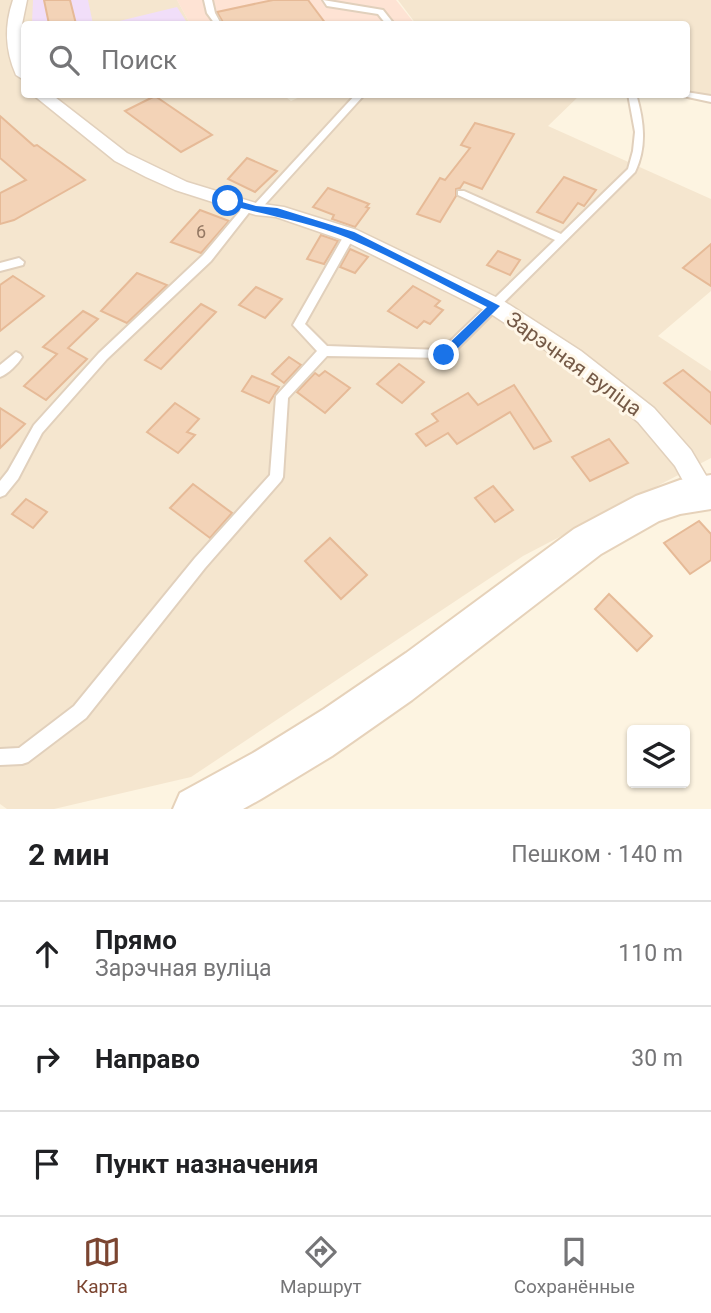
<!DOCTYPE html>
<html lang="ru">
<meta charset="utf-8">
<style>
:root{--surface:#fff;--page:#f2f2f2;--text:#202124;--muted:#757577;--line:#e0e0e0;--accent:#7b4531}
body{margin:0;font-family:Roboto,sans-serif;background:var(--page);color:var(--text)}
.controls{position:absolute;right:21px;bottom:21px;display:grid;overflow:hidden;border-radius:7px;box-shadow:0 2px 5px #0004}
.controls button{width:63px;height:63px;display:grid;place-items:center;padding:0;border:0;border-bottom:2px solid var(--line);background:var(--surface);color:var(--text);font:35px sans-serif}
.stop{position:absolute;width:21px;height:21px;margin:-16px;border:5px solid #1a73e8;border-radius:50%;background:#fff}
.stop.end{background:#1a73e8;border-color:#fff;box-shadow:0 2px 7px #0008}
.list{margin:0;padding:0;list-style:none}
h2{display:flex;justify-content:space-between;align-items:center;height:91px;margin:0;padding:0 28px;font-size:30px}
h2 small{font-size:23px;font-weight:400;color:var(--muted)}
.list li{display:grid;grid-template-columns:46px 1fr auto;gap:21px;align-items:center;box-sizing:border-box;height:105px;padding:0 28px;border-top:2px solid var(--line)}
.list b{display:block;font-size:26px;white-space:nowrap}
.list p{margin:0;font-size:23px;white-space:nowrap;color:var(--muted)}
.list em{font-size:23px;font-style:normal;color:var(--muted)}
.icon{flex:none;width:38px;height:38px;fill:none;stroke:currentColor;stroke-width:2;stroke-linecap:round;stroke-linejoin:round}
.map{position:relative;flex:none;width:711px;height:809px;overflow:hidden}
.search{position:absolute;background:var(--surface);box-shadow:0 2px 5px #0004;left:21px;right:21px;top:21px;height:77px;display:flex;align-items:center;gap:18px;box-sizing:border-box;padding:0 24px;border-radius:7px;color:var(--muted);font-size:26px}
.sheet{height:406px;background:var(--surface)}
nav{display:flex;justify-content:space-around;align-items:center;box-sizing:border-box;height:98px;border-top:2px solid var(--line);background:var(--surface);font-size:19px;color:var(--muted)}
nav a{display:grid;justify-items:center;gap:4px}
nav .on{color:var(--accent)}
.map>svg:first-child{display:block}
.residential{fill:#f5e6cf}
.commercial{fill:#fee3d4}
.education{fill:#f1def9}
.building{fill:#f3d3b7;stroke:#e6ba97;stroke-width:2}
.lines{fill:none;stroke-linecap:round;stroke-linejoin:round}
.lane-casing{stroke:#e1d0bc;stroke-width:4}
.street-casing{stroke:#e1d0bc;stroke-width:3}
.secondary-casing{stroke:#e6d2ba;stroke-width:4}
.lane{fill:#fff;fill-rule:evenodd}
.street{fill:#fff;fill-rule:evenodd}
.secondary{fill:#fff;fill-rule:evenodd}
.route{fill:#1a73e8}
.labels{text-anchor:middle;stroke-width:6;stroke-linejoin:round;paint-order:stroke}
.number-label{font-size:18px;fill:#947863}
.street-label{font-size:21px;fill:#755a47;stroke:#fff7e8}
</style>
<div class="map">
<svg width="711" height="809" viewBox="0 0 711 809">
<rect width="100%" height="100%" fill="#fdf4e1"/>
<g class="residential">
<polygon points="0,0 177,0 189,22 182,24 24,24 24,94 282,94 291,101 306,94 580,95 548,126 711,199 711,291 658,336 711,371 711,458 523,556 191,777 54,809 7,809 0,804"/>
<polygon points="398,0 711,0 711,101 670,95 686,94 686,24 416,24"/>
</g>
<polygon class="commercial" points="177,0 396,0 415,24 182,24 189,22"/>
<g class="education">
<polygon points="33,0 88,0 93,24 32,24"/>
<polygon points="177,7 186,21 177,24 107,24"/>
</g>
<g class="building">
<polygon points="44,0 70,0 76,24 49,24"/>
<polygon points="273,0 308,0 326,24 224,24 217,12"/>
<polygon points="155,96 212,135 181,152 125,111"/>
<polygon points="0,116 34,146 37,145 85,180 14,220 0,224 0,193 26,180 0,158"/>
<polygon points="475,123 514,134 482,189 464,182 460,188 456,189 456,196 440,222 417,214 440,178 445,180 470,148 461,145"/>
<polygon points="247,158 277,171 255,192 228,179"/>
<polygon points="564,177 596,190 584,206 578,203 563,223 537,212"/>
<polygon points="328,188 369,204 366,207 369,208 355,227 332,219 334,215 313,207"/>
<polygon points="200,210 229,221 201,253 171,242"/>
<polygon points="321,235 338,241 324,264 307,259"/>
<polygon points="711,244 711,286 683,268"/>
<polygon points="350,249 368,257 355,273 340,267"/>
<polygon points="498,251 520,260 510,275 487,265"/>
<polygon points="137,273 167,285 127,323 101,311"/>
<polygon points="13,276 44,296 0,331 0,285"/>
<polygon points="413,286 440,301 435,306 443,310 430,324 424,321 417,328 388,311"/>
<polygon points="256,287 282,299 265,318 239,305"/>
<polygon points="201,304 216,312 161,369 145,360"/>
<polygon points="83,311 98,319 68,348 87,359 46,400 24,386 57,354 43,347"/>
<polygon points="289,357 301,365 284,383 272,374"/>
<polygon points="399,364 424,382 402,403 377,384"/>
<polygon points="683,370 711,393 711,424 664,383"/>
<polygon points="325,371 350,388 325,413 297,392 315,373 319,376"/>
<polygon points="252,376 279,387 269,403 242,391"/>
<polygon points="514,385 551,441 534,449 510,412 457,444 448,433 426,446 416,434 438,421 432,414 468,393 478,405"/>
<polygon points="175,403 199,419 187,432 195,435 178,453 147,432"/>
<polygon points="0,408 25,424 0,448"/>
<polygon points="609,439 628,463 590,481 572,457"/>
<polygon points="193,484 232,513 210,538 170,508"/>
<polygon points="493,486 513,510 495,522 475,498"/>
<polygon points="26,499 47,512 33,528 12,514"/>
<polygon points="699,521 711,534 711,560 690,574 664,543"/>
<polygon points="330,538 367,575 341,599 305,561"/>
<polygon points="609,594 652,636 637,651 595,609"/>
</g>
<g class="lines">
<g class="lane-casing">
<g id="lane">
<polygon points="204,0 212,0 215,13 221,24 215,24 207,13"/>
<polygon points="323,0 383,10 394,24 386,24 378,14 327,6"/>
<polygon points="686,92 711,96 711,102 683,96 682,94 686,94"/>
<polygon points="356,94 365,94 259,211 256,212 251,210 211,261 107,359 42,433 18,479 5,495 0,497 0,481 8,471 34,425 99,353 203,255 245,205 248,204 253,206"/>
<path d="M628 94H636C644 121 647 147 635 172L448 358 327 356 288 398 283 477 281 481 205 568 86 718 28 762 22 764 0 765V749L19 748 74 706 195 558 270 475 276 396 317 351 293 325 346 232 350 231 355 235 305 324 327 346 441 350 555 240 458 195V191H464L561 234 628 169 633 151 635 132Z"/>
<polygon points="19,258 24,262 23,265 0,271 0,263"/>
<path d="M16 352 20 354 22 357C18 364 8 374 0 377V365Z"/>
</g>
</g>
<g class="street-casing">
<g id="street">
<path d="M13 0H27L21 29 24 80 16 75C5 50 4 26 13 0Z"/>
<polygon points="32,94 51,94 127,153 187,182 256,203 284,207 357,230 502,300 581,351 654,408 691,450 711,484 711,501 703,504 694,501 675,466 638,422 565,363 488,312 343,240 276,217 256,215 222,205 175,190 146,177 115,161"/>
</g>
</g>
<g class="secondary-casing">
<polygon id="secondary" points="711,475 711,509 680,514 659,521 601,554 412,700 332,756 261,799 243,809 173,809 180,793 253,753 324,709 406,653 574,529 636,496 680,480"/>
</g>
<use href="#lane" class="lane"/>
<use href="#street" class="street"/>
<use href="#secondary" class="secondary"/>
</g>
<path class="route" d="M228 198 256 206 277 208 354 232 500 306 448 358H440V352L487 307C441 284 395 258 348 238 308 221 265 216 224 203L223 201Z"/>
<g class="labels">
<g class="number-label">
<text x="201" y="238">6</text>
</g>
<g class="street-label">
<text transform="translate(574 364) rotate(36)" y="7">Зарэчная вуліца</text>
</g>
</g>
</svg>
<div class="controls">
<button><svg class="icon" aria-label="layers" viewBox="0 0 24 24"><path d="M12 4l9 5-9 5-9-5zM3 14l9 5 9-5"/></svg></button>
</div>
<div class="stop" style="left:228px;top:201px"></div>
<div class="stop end" style="left:444px;top:355px"></div>
<div class="search"><svg class="icon" aria-label="search" viewBox="0 0 24 24"><circle cx="10" cy="10" r="6"/><path d="M15 15l6 6"/></svg>Поиск</div>
</div>
<section class="sheet">
<h2>2 мин<small>Пешком · 140 m</small></h2>
<ul class="list">
<li><svg class="icon" aria-label="ahead" viewBox="0 0 24 24"><path d="M12 20V5M6 11l6-6 6 6"/></svg><div><b>Прямо</b><p>Зарэчная вуліца</p></div><em>110 m</em></li>
<li><svg class="icon" aria-label="right" viewBox="0 0 24 24"><path d="M7 20v-9h11M14 6l5 5-5 5"/></svg><div><b>Направо</b></div><em>30 m</em></li>
<li><svg class="icon" aria-label="arrive" viewBox="0 0 24 24"><path d="M6 21V4h12l-3 4 3 4H6"/></svg><div><b>Пункт назначения</b></div></li>
</ul>
</section>
<nav>
<a class="on"><svg class="icon" aria-label="map" viewBox="0 0 24 24"><path d="M3 6l6-2 6 2 6-2v14l-6 2-6-2-6 2zM9 4v14M15 6v14"/></svg>Карта</a>
<a><svg class="icon" aria-label="directions" viewBox="0 0 24 24"><path d="M12 3l9 9-9 9-9-9zM9 14v-3h6M13 9l2 2-2 2"/></svg>Маршрут</a>
<a><svg class="icon" aria-label="saved" viewBox="0 0 24 24"><path d="M7 4h10v16l-5-4-5 4z"/></svg>Сохранённые</a>
</nav>
